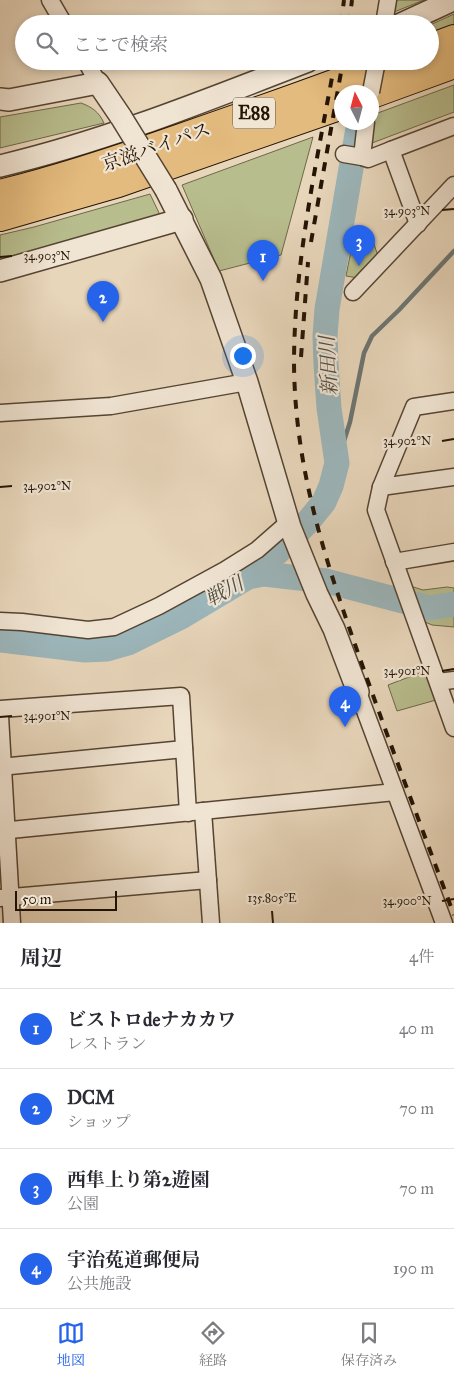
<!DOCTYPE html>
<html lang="ja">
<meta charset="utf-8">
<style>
:root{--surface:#fff;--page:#f7f7f7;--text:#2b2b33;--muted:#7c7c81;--line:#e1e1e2;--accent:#2563eb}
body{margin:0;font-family:"IM FELL Great Primer","Noto Serif JP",serif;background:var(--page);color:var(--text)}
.compass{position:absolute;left:334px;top:85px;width:45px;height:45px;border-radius:50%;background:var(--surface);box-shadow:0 2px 8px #0003;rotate:354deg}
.scale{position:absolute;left:15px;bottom:12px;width:102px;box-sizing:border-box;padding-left:5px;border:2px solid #241404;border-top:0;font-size:14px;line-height:18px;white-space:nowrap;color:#241404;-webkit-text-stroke:4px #f0e4d3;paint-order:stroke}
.you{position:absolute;left:242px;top:355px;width:18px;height:18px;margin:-12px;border:4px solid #fff;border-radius:50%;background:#1a73e8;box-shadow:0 0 0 8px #1a73e833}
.badge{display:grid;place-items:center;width:32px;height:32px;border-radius:50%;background:var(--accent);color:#fff;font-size:16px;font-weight:700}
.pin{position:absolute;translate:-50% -41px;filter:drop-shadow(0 1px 2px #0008)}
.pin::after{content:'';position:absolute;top:26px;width:18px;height:15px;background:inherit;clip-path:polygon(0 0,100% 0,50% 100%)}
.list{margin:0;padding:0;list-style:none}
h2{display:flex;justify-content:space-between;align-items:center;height:65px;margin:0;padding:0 20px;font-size:21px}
h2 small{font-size:16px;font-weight:400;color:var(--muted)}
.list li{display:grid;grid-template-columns:32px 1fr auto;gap:15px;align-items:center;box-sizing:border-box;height:80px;padding:0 20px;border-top:1px solid var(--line)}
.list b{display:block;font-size:19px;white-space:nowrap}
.list p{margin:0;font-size:16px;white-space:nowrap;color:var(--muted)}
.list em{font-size:16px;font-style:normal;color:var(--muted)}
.icon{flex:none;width:28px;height:28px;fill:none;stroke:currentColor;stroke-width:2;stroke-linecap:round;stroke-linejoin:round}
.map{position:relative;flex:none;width:454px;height:923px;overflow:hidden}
.search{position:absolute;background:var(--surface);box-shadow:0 2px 8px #0003;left:15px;right:15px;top:15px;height:55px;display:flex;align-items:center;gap:12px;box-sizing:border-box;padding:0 18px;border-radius:28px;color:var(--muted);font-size:19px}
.sheet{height:385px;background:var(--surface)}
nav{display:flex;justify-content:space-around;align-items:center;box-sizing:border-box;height:70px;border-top:1px solid var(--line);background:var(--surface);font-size:14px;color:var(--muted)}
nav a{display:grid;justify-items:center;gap:2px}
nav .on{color:var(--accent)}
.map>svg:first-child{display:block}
.green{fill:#b8bd8e;stroke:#6e6849}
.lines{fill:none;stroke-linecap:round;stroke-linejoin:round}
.stream{stroke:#6c7572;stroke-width:4.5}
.river{stroke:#9cb6bb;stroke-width:25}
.minor-casing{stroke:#554432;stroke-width:19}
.tertiary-casing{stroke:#554432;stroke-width:24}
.motorway-casing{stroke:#241404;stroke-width:30}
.minor{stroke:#f0e4d3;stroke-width:16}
.tertiary{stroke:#f0e4d3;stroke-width:21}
.motorway{stroke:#e4bb7e;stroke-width:28}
.rail{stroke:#241404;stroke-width:4;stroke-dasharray:9 9;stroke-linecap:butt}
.minor-bridge-casing{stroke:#554432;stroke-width:19;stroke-linecap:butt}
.tertiary-bridge-casing{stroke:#554432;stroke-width:24;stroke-linecap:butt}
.minor-bridge{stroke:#f0e4d3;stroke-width:16}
.tertiary-bridge{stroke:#f0e4d3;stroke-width:21}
.ticks{fill:none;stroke:#241404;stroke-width:2}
.labels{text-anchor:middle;stroke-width:4.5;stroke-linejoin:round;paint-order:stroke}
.shield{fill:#f0e4d3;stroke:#615242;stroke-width:1}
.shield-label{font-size:18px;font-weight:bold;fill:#241404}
.street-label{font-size:19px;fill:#241404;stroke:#f0e4d3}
.water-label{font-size:20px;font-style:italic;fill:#4e4d44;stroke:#f0e4d3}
.ticks-label{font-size:12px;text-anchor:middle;fill:#241404;stroke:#f0e4d3;stroke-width:4.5;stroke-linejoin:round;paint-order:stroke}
</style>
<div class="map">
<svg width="454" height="923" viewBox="0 0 454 923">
<rect width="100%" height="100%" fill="#e8d6bb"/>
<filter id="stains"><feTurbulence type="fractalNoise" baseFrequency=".004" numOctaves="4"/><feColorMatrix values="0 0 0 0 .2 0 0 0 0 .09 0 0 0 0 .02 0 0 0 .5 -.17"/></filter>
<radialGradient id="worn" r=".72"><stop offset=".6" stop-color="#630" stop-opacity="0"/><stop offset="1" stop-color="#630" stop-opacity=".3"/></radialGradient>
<g class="green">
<polygon points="396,0 424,0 394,12"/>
<polygon points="454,14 454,25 430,34 430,25"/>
<polygon points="454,85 454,112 372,143 375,114"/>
<path d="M81 103C92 107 99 112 104 123L0 148V117Z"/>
<polygon points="313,137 281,255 219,271 182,185"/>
<polygon points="150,194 160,215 0,263 0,235 34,227"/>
<polygon points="369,241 373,241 378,256 358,278 346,276 351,251"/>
<polygon points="407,585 423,590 447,587 454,588 454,627 432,625 416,618"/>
<polygon points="425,671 436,700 397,711 388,685"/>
</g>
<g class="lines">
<polyline class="stream" points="337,463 350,422 364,353 372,336 399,310 454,251"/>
<g class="river">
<polyline points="248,577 278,552 306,524 324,502 331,486 337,463 329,408 326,364 325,336 327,309 359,122"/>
<polyline points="0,640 85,650 107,649 128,643 181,617 248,577 264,574 326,581 429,608 454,604"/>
</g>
<g class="minor-casing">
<g id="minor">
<polyline points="50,0 64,24"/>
<polyline points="384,24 388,0"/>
<polyline points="86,61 98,83"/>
<polyline points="344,154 362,157 368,159 391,150"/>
<polyline points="362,157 366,122"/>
<polyline points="418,224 391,150 454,126"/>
<polyline points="353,292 454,185"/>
<polyline points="454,401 414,407 381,487 376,510 454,728"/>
<polyline points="0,413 111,406 247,382"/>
<polyline points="381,487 454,477"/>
<polyline points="394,562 454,552"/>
<polyline points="0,621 22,622 88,630 114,627 159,606 225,570 257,550 289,522"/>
<polyline points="438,682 454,680"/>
<polyline points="358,692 444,923"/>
<polyline points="0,709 181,696 188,813"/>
<polyline points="0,716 12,923"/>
<polyline points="0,767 184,749"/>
<polyline points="203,811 211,923"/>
<polyline points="0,831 395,792"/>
<polyline points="0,898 208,880"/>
</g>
</g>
<g class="tertiary-casing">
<g id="tertiary">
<polyline points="401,24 453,0"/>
<polyline points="0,99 9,100 98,83 121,117"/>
<path d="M0 166C106 141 207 100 308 61"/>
<polyline points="166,190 211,279 247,382 290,527 317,594 334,629 358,692"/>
<polyline points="0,271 182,219"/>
</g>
</g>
<g class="motorway-casing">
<g id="motorway">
<polyline points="430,48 454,39"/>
<polyline points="372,94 454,64"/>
<path d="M0 194C62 179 121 159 181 138 253 113 324 88 395 61"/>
<polyline points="0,217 118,183 342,105"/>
</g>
</g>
<use href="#minor" class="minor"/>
<use href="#tertiary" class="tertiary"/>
<use href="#motorway" class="motorway"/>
<g class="rail">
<polyline points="341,24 344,0"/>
<polyline points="349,24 352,0"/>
<path d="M335 61C317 161 294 262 294 364 295 474 328 568 364 670 393 752 424 834 454 915"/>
<polyline points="311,242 343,61"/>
<polyline points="301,357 308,262"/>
</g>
<g class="minor-bridge-casing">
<polyline id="minor-bridge" points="371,92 377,61"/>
</g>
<g class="tertiary-bridge-casing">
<polyline id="tertiary-bridge" points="121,117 166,190"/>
</g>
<use href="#minor-bridge" class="minor-bridge"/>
<use href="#tertiary-bridge" class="tertiary-bridge"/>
</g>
<path class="ticks" d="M442 210 454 209M0 257 12 256M442 441 454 439M0 487 12 486M442 671 454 669M0 717 12 716M442 901 454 899M272 911 273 923"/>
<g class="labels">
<rect class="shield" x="233" y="97.5" width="42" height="31" rx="4"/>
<g class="shield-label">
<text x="254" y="119">E88</text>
</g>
<g class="street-label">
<text transform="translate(156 146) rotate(-19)" y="7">京滋バイパス</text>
</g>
<g class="water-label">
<text transform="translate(328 366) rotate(-93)" y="7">新田川</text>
<text transform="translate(224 591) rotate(-28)" y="7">戦川</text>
</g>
</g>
<g class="ticks-label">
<text x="407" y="215">34.903°N</text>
<text x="47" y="260">34.903°N</text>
<text x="407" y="445">34.902°N</text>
<text x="47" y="490">34.902°N</text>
<text x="407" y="675">34.901°N</text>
<text x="47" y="720">34.901°N</text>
<text x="272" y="902">135.805°E</text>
<text x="407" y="905">34.900°N</text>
</g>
<rect width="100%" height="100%" filter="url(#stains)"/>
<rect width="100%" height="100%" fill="url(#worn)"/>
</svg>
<svg class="compass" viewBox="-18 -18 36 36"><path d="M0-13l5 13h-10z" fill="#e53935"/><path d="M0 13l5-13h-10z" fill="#7c7c81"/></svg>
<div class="scale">50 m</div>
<div class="you"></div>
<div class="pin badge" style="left:263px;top:281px">1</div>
<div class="pin badge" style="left:103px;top:322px">2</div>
<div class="pin badge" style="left:359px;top:266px">3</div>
<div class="pin badge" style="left:345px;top:727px">4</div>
<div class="search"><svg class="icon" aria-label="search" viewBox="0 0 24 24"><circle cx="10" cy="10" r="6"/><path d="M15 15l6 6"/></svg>ここで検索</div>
</div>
<section class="sheet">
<h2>周辺<small>4件</small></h2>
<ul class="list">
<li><span class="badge">1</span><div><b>ビストロdeナカカワ</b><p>レストラン</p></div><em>40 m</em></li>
<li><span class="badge">2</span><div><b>DCM</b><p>ショップ</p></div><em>70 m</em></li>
<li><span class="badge">3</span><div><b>西隼上り第2遊園</b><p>公園</p></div><em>70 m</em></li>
<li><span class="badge">4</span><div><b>宇治菟道郵便局</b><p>公共施設</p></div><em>190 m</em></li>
</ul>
</section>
<nav>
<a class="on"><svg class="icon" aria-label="map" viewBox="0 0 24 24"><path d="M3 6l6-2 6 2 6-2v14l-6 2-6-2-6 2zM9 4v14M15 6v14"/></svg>地図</a>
<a><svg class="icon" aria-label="directions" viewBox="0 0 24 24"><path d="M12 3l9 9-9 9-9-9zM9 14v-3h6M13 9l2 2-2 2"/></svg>経路</a>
<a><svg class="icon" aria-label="saved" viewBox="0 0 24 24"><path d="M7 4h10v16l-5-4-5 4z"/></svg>保存済み</a>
</nav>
